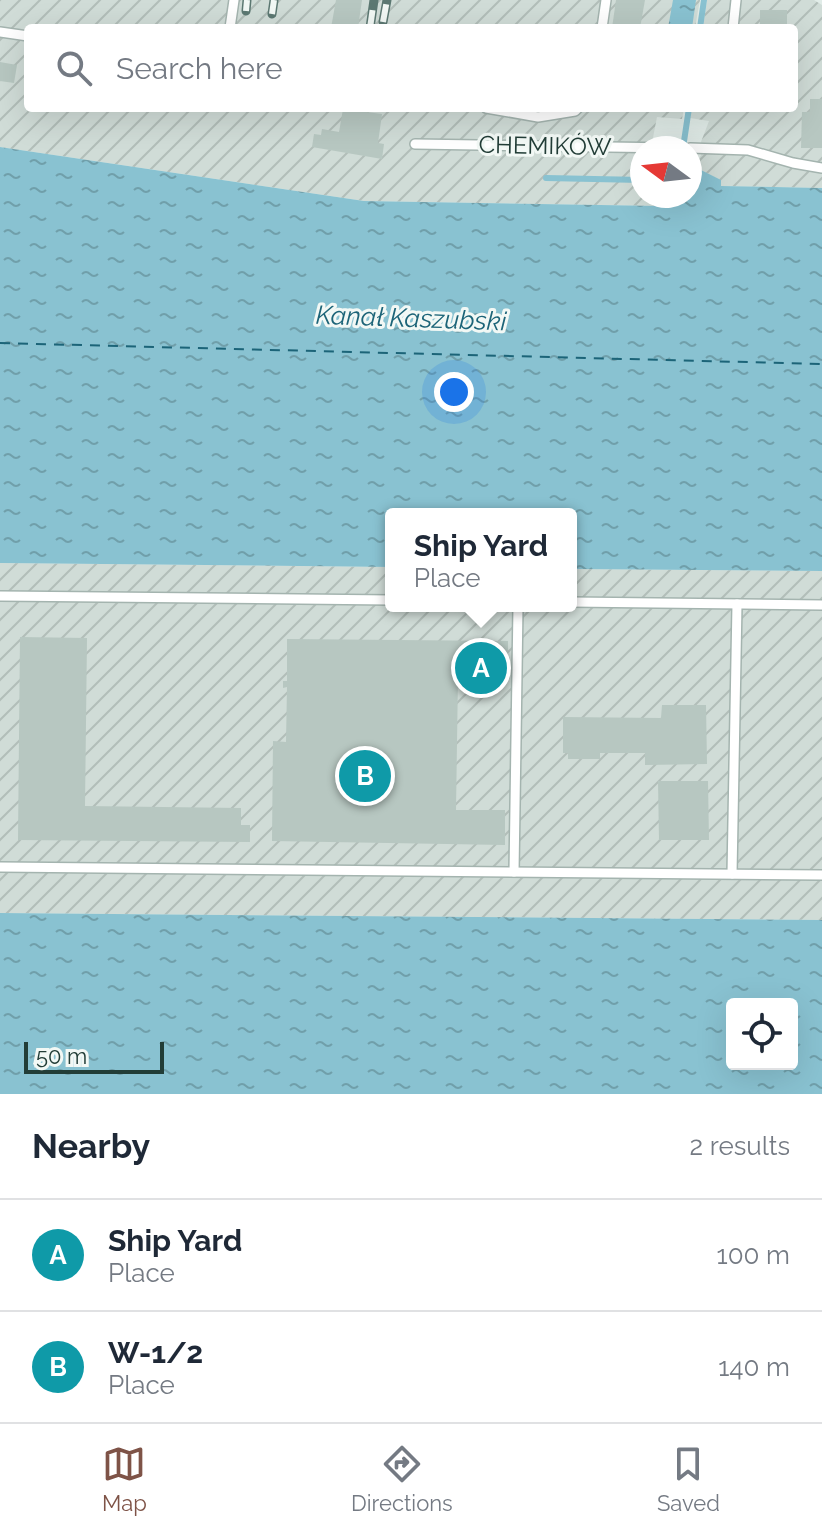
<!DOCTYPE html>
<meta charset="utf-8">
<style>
:root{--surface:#fff;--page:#f2f2f3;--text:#1f2937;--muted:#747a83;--line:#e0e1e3;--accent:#7e5347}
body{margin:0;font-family:Raleway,sans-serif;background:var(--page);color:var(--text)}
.controls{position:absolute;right:24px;bottom:24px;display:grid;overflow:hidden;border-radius:8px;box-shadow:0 8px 32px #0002}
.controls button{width:72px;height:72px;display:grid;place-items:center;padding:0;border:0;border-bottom:2px solid var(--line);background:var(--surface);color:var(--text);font:40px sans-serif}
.compass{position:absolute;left:630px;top:136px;width:72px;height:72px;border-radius:50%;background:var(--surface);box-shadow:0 8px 32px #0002;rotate:285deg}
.scale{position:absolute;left:24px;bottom:20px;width:140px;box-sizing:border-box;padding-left:8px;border:4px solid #223d37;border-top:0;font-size:22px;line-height:28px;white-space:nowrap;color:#223d37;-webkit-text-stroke:6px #f2f8f5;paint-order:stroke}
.you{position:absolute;left:454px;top:392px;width:28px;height:28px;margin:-20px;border:6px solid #fff;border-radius:50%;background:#1a73e8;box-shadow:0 0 0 12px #1a73e833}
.badge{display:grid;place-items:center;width:52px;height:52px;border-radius:50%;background:var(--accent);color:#fff;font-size:26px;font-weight:700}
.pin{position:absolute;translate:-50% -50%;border:4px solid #fff;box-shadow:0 2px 8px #0006}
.popup{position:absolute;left:385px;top:508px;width:192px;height:104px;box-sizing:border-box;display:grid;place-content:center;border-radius:8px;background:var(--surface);filter:drop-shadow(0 2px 6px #0005);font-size:26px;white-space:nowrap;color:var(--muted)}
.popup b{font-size:30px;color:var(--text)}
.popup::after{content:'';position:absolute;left:50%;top:100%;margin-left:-16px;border:16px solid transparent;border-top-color:var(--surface)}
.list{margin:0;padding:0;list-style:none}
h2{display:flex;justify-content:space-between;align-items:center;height:104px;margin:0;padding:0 32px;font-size:34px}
h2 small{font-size:26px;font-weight:400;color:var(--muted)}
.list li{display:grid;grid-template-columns:52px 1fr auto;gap:24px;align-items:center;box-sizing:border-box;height:112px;padding:0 32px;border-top:2px solid var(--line)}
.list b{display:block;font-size:30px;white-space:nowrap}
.list p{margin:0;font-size:26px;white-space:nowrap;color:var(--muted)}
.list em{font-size:26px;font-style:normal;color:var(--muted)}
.icon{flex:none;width:44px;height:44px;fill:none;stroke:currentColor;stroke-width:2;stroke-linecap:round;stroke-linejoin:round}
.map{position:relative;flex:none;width:822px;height:1094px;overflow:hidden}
.search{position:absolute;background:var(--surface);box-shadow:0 8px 32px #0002;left:24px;right:24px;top:24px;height:88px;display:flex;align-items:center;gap:20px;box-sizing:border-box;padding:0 28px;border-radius:8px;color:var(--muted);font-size:30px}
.sheet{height:328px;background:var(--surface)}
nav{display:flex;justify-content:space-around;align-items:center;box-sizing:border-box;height:112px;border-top:2px solid var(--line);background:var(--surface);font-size:22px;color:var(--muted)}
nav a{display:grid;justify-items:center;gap:4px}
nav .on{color:var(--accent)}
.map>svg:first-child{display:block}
.industrial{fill:url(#industrial-furrows)}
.water{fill:url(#water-ripples);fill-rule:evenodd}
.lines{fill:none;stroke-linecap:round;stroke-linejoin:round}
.stream{stroke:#89c2d1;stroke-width:6}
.ferry{stroke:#1c6478;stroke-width:2;stroke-dasharray:10 8;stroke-linecap:butt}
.building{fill:#b7c7c1}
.lane-casing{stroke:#a4b4af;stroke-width:12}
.lane{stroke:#fff;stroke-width:9}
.rail-casing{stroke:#5c7872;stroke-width:9}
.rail{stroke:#f2f8f5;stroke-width:6;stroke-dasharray:18;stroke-linecap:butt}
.labels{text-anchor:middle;stroke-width:6;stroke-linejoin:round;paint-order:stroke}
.street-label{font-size:24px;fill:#223d37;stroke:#f2f8f5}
.water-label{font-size:26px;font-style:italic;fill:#1c6478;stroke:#f2f8f5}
</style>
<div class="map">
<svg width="822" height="1094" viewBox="0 0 822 1094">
<defs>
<pattern id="industrial-furrows" width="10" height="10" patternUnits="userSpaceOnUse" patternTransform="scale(2)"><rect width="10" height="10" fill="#d0dcd7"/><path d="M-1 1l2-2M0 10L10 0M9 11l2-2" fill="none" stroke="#b2beb9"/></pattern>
<pattern id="water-ripples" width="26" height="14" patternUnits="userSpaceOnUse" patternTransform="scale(2)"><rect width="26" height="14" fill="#89c2d1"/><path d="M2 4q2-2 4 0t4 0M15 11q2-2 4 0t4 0" fill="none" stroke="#709faa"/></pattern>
</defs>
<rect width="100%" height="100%" fill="#e1ece8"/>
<g class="industrial">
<polygon points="0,0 700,0 695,28 28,28 28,108 684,108 682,119 657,117 651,148 642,148 642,196 663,196 663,206 364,201 0,147"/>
<polygon points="707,0 814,0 822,5 822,188 720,186 720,180 695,167 696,159 699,159 701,155 701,142 709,121 690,118 692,108 794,108 794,28 703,28"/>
<polygon points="0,563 391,567 391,606 571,606 571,569 822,571 822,920 0,913"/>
</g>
<g class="water">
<polygon points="673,0 696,0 692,28 668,28"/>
<polygon points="0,147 364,201 662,206 663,196 690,196 690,159 696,159 695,167 721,180 721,186 822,188 822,571 571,569 571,514 391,514 391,567 0,563"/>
<path d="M0 913 822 920V1094H0ZM792 1004V1064H732V1004Z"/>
</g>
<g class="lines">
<g class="stream">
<polyline points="700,28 704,0"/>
<polyline points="683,148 689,108"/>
<polyline points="546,178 642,180"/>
</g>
<polyline class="ferry" points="0,343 822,364"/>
</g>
<g class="building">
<polygon points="336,0 362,0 358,28 331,28"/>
<polygon points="616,0 645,0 640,28 612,28"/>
<rect x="760" y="10" width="27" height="18"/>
<polygon points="0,62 17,65 14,83 0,81"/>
<polygon points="810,99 822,99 822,148 801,148 802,112 810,112"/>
<polygon points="343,109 382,114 378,143 384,144 382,159 312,147 314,134 321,135 322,129 339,132"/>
<polygon points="20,637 87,638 85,806 241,808 241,825 250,825 250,842 18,840"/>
<polygon points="287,639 508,641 508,677 458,676 456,810 505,810 505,845 272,841 273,741 286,742 287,687 283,688 283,681 287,681"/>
<polygon points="662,705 706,705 707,764 645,765 645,753 600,753 600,759 568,759 568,753 563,753 563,717 661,718"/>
<polygon points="658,781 708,781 709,840 659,840"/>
</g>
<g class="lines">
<g class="lane-casing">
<g id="lane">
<polyline points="230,28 234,0"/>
<polyline points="602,28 606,0"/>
<polyline points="733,28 736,0"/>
<polyline points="0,32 28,36"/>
<polyline points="486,108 538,117 575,111 578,108"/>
<polyline points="415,144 675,148"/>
<polyline points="690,148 748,150 793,163 822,168"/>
<polyline points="0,596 391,600"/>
<polyline points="571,602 822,605"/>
<polyline points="0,867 822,875"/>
<polyline points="514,872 518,606"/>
<polyline points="732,874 737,604"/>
</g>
</g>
<use href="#lane" class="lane"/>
<g class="rail-casing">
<g id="rail">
<polyline points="246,11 247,0"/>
<polyline points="272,14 274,0"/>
<polyline points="383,22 387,0"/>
<polyline points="370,28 374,0"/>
</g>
</g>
<use href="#rail" class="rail"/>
</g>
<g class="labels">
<g class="street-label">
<text transform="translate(545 146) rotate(1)" y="8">CHEMIKÓW</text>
</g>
<g class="water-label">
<text transform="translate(411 318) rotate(2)" y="9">Kanał Kaszubski</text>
</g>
</g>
</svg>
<div class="controls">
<button><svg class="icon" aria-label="locate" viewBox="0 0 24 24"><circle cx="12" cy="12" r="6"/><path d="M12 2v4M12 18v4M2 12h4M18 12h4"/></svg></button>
</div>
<svg class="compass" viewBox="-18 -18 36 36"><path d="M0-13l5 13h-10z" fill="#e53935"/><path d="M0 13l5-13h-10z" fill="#747a83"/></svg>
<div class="scale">50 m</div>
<div class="you"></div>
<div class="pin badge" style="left:481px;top:668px;background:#0f9aa8">A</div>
<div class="popup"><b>Ship Yard</b>Place</div>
<div class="pin badge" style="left:365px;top:776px;background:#0f9aa8">B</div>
<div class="search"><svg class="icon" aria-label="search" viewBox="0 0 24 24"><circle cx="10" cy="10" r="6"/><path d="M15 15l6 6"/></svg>Search here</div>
</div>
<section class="sheet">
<h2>Nearby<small>2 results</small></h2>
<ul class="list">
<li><span class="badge" style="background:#0f9aa8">A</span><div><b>Ship Yard</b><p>Place</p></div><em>100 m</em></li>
<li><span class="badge" style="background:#0f9aa8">B</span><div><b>W-1/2</b><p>Place</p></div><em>140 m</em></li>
</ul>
</section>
<nav>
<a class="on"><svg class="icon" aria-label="map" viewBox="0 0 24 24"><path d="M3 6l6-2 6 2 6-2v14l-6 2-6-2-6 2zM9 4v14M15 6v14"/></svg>Map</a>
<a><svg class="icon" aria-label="directions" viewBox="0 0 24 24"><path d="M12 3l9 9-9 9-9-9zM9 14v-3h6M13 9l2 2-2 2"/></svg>Directions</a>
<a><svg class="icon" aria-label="saved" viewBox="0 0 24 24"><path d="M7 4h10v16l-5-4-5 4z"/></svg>Saved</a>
</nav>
